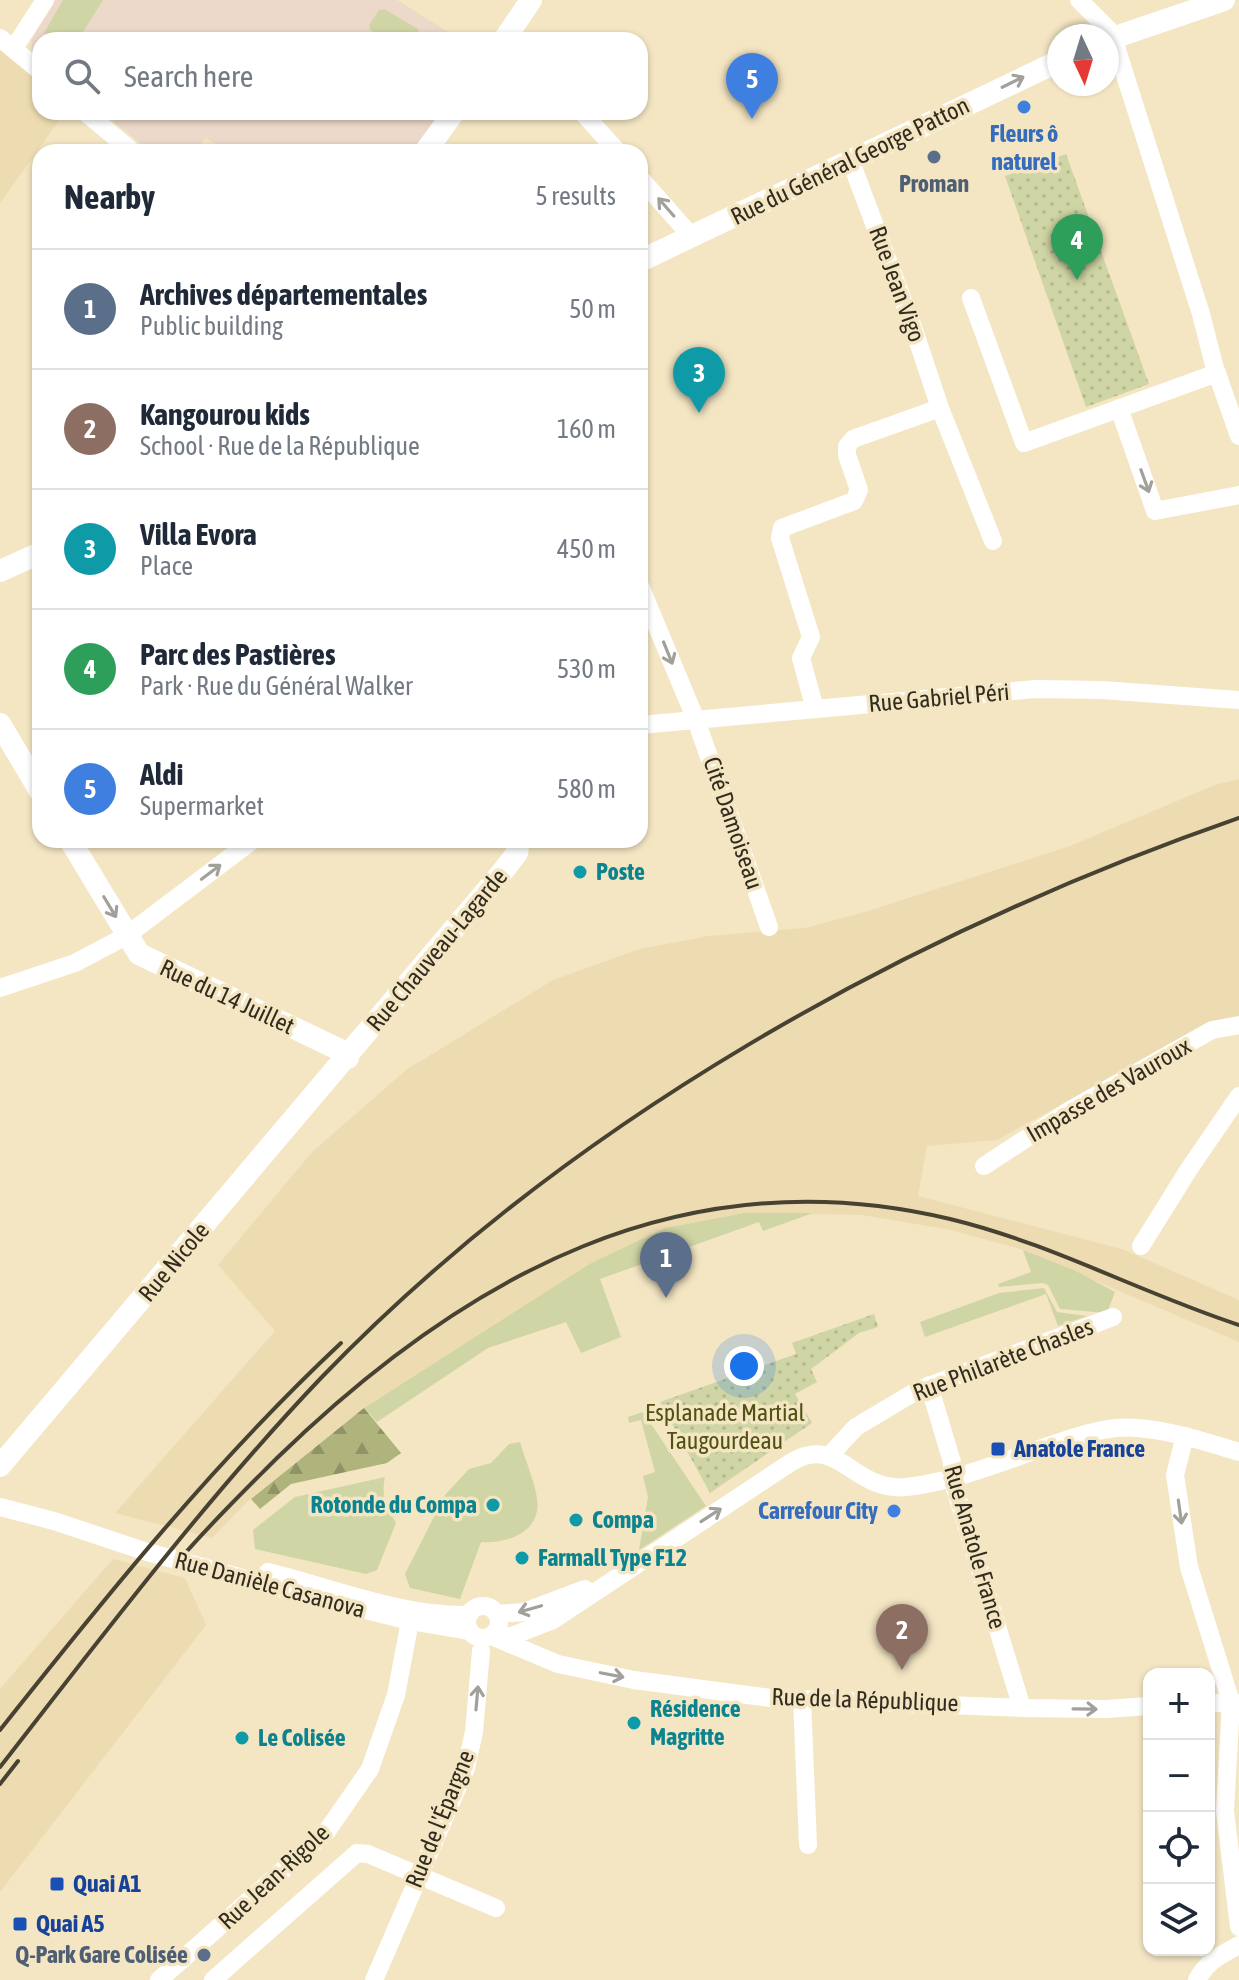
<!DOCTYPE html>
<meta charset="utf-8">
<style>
:root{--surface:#fff;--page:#f6f6f7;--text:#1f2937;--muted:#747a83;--line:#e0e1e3;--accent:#d93025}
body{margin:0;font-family:"Asap Condensed",sans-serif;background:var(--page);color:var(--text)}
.controls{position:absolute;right:24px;bottom:24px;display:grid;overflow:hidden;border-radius:16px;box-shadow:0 2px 6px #0004}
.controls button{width:72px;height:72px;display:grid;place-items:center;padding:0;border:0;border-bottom:2px solid var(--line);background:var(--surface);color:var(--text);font:40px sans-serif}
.compass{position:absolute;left:1047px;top:24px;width:72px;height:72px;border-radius:50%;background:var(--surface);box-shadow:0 2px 6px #0004;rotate:176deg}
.you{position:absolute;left:744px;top:1366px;width:28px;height:28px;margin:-20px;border:6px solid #fff;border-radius:50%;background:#1a73e8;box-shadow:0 0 0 12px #1a73e833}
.badge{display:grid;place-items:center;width:52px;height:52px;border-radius:50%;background:var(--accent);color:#fff;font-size:26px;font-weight:700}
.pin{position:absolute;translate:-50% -66px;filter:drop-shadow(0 2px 4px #0008)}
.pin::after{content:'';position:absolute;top:42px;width:28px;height:24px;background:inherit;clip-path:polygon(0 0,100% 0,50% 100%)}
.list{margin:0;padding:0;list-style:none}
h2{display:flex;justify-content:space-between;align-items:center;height:104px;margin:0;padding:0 32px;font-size:34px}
h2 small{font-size:26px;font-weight:400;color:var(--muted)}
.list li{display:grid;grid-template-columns:52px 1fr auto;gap:24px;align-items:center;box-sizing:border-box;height:120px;padding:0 32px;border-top:2px solid var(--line)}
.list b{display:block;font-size:30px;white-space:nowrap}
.list p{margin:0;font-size:26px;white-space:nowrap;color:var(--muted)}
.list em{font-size:26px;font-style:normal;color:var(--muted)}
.icon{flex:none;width:44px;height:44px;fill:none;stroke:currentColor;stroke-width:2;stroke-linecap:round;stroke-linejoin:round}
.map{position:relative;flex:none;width:1239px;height:1980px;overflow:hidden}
.search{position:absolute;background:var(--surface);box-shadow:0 2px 6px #0004;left:32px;top:32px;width:616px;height:88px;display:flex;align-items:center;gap:20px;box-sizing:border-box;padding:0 28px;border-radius:24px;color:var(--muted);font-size:30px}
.panel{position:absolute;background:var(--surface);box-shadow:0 2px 6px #0004;left:32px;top:144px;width:616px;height:704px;border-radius:24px}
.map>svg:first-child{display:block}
.education{fill:#ecd9c9}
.built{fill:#eddcb2}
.grass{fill:#d0d5a5}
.forest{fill:url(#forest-firs)}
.park{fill:url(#park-dots)}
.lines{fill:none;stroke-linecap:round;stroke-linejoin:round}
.minor{stroke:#fff;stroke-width:18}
.major{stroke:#fff;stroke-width:22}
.rail{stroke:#484232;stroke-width:4}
.oneway{stroke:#a2a09a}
.shop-dot{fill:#3f7fe0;stroke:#f4e6c3;stroke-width:3}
.service-dot{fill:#5c6f8a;stroke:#f4e6c3;stroke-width:3}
.culture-dot{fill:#0f9aa8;stroke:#f4e6c3;stroke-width:3}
.transit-dot{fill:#1a4fb4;stroke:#f4e6c3;stroke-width:3}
.labels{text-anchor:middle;stroke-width:7;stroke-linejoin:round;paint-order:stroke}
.shop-label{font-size:24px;font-weight:bold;fill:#366cbe;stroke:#f4e6c3}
.street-label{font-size:24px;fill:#312c1f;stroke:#f4e6c3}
.service-label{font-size:24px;font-weight:bold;fill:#4e5e75;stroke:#f4e6c3}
.culture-label{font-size:24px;font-weight:bold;fill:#0d838f;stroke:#f4e6c3;text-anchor:start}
.park-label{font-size:24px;fill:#4f5212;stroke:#f4e6c3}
.transit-label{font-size:24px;font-weight:bold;fill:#164399;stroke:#f4e6c3;text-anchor:start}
</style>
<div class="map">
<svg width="1239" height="1980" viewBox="0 0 1239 1980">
<defs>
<pattern id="forest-firs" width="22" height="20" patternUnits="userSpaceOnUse" patternTransform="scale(2)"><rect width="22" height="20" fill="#afb47d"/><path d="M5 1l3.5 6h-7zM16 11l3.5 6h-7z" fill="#8f9366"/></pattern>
<pattern id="park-dots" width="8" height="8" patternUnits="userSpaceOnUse" patternTransform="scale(2)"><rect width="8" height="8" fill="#d0d5a5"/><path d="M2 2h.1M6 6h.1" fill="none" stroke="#b3b78e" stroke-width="1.8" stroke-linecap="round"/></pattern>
</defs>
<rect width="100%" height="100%" fill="#f4e6c3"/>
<g class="education">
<polygon points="56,0 397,0 461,40 40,40 40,61 33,56 31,40"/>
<polygon points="102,112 440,112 416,152 231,152 205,138 196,152 151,152"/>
</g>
<g class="built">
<polygon points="0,50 40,83 40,112 65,112 0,203"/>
<polygon points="1239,779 1239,1017 1204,1026 997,1140 927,1146 918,1196 1122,1249 1239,1300 1239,1342 1023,1250 951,1230 862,1215 744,1213 665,1228 591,1263 364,1408 251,1498 212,1538 115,1513 275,1331 218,1265 312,1152 406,1070 553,980 640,949 708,936 805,928 865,912 1070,846 1215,785"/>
<polygon points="113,1559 185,1578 206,1625 0,1892 0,1689"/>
</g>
<g class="grass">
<polygon points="63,0 103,0 78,40 55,40 44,33"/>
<polygon points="384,9 418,29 419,34 415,40 386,40 370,30 369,25 379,10"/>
<polygon points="744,1213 813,1213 763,1231 759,1222 600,1279 621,1337 581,1353 566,1322 488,1348 377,1422 364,1408 591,1263 665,1228"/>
<polygon points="1023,1250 1076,1271 1115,1292 1107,1313 1060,1309 1048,1285 1042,1283 999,1287 998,1284 1031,1272"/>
<polygon points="1044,1288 1057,1312 1087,1316 1058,1326 1046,1294 925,1337 920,1322 999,1293"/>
<polygon points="643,1412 706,1506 639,1550 648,1497 643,1476 655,1472 641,1420 629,1423 628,1417"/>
<path d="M520 1442C525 1460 534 1479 537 1498 542 1532 508 1544 481 1542L460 1599 410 1588 405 1574 445 1495 469 1469 491 1463 509 1444Z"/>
<path d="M385 1477C381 1497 386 1506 396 1523L377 1570 366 1574 255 1549 253 1530 295 1497Z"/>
</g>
<polygon class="forest" points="364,1408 401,1453 387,1463 291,1484 260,1509 251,1499"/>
<g class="park">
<polygon points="1066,154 1149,384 1086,407 1005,176"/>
<polygon points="874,1314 878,1327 859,1333 811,1369 817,1382 795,1394 812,1423 710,1493 660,1402 796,1354 792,1343"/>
</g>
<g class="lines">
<g class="minor">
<polyline points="1079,0 1115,36 1117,50 1201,314 1214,365 1239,436"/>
<polyline points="0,38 40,71"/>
<polyline points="14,48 45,0"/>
<polyline points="85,112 133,152"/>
<polyline points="582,112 618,152"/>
<polyline points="640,178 692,237"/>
<polyline points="971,298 1024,443 1217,373"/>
<polyline points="940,408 993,541"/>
<polyline points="1119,408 1155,511 1239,495"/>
<polyline points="640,586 696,720 769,927"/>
<polyline points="815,709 801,658 811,637 780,538 782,528 854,501 859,490 847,455 847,446 853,439 940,408 914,330 851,162"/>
<polyline points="640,725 1036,689 1102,690 1239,700"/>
<polyline points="0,988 75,963 126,936 253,840"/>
<polyline points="984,1166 1070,1110 1212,1030 1239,1025"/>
<polyline points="1141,1246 1189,1169 1239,1096"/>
<polyline points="929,1385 952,1462 952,1479 1022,1708"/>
<polyline points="1185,1436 1175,1475 1189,1567 1231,1702 1225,1811 1239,1927"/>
<polyline points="829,1456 856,1427 918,1390 1113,1317"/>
<polyline points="0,1507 54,1521 147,1552 317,1598 410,1621 469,1631"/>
<path d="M268 1572C333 1588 401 1616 468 1615"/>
<circle cx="483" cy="1622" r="16"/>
<polyline points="497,1614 524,1612 585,1589"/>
<path d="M495 1632 509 1637 553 1620 790 1463C838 1432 853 1493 907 1487 956 1481 1002 1462 1048 1446 1077 1436 1107 1425 1138 1428 1173 1431 1206 1442 1239 1452"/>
<polyline points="496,1638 558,1664 634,1680 771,1698 1022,1708 1106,1709 1149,1706"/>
<polyline points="802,1699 808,1845"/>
<polyline points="1209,1703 1239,1703"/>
<polyline points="159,1980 327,1831 370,1769 396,1695 410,1621"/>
<polyline points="213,1980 357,1853 368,1854 496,1908"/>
<polyline points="374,1980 466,1768 474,1732 481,1651"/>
<path d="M1197 1980C1207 1961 1221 1955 1239 1945"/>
</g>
<g class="major">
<polyline points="504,40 531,0"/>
<polyline points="1107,40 1224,0"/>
<polyline points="425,152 454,112"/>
<polyline points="640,261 1059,61"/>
<polyline points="0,571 40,553"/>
<polyline points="0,724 40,791"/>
<polyline points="70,840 139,954 338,1049 348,1058"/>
<polyline points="0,1466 503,871 517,853 519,840"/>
</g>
<g class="rail">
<path d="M181 1558C211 1523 244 1491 277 1458 464 1276 682 1155 950 1219 1050 1243 1141 1293 1239 1325"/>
<path d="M0 1730C107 1595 215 1461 341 1343"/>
<path d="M0 1767C103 1635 205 1500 320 1379 567 1122 905 934 1239 818"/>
<polyline points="0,1784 18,1761"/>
</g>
</g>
<defs><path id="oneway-shaft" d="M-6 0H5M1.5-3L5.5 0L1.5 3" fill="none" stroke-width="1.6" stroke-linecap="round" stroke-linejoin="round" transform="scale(2)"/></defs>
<g class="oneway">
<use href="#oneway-shaft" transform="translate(1013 82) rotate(-26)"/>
<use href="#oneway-shaft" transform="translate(666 207) rotate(-131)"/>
<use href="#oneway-shaft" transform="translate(1145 481) rotate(70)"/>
<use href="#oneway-shaft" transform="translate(668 653) rotate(68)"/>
<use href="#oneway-shaft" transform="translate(211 872) rotate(-37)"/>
<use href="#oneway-shaft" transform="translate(110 907) rotate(59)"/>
<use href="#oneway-shaft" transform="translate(1180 1512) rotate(82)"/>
<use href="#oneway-shaft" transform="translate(711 1515) rotate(-33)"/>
<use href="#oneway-shaft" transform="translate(530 1609) rotate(164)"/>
<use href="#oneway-shaft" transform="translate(612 1675) rotate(11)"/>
<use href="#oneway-shaft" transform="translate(477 1698) rotate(-85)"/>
<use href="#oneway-shaft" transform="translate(1085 1709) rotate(1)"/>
</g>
<g class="shop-dot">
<circle cx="1024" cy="107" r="8"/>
<circle cx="894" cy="1511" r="8"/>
</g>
<g class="service-dot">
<circle cx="934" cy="157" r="8"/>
<circle cx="204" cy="1955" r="8"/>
</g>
<g class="culture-dot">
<circle cx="580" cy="872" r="8"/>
<circle cx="493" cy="1505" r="8"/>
<circle cx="576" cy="1520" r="8"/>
<circle cx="522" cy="1558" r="8"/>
<circle cx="634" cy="1723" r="8"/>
<circle cx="242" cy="1738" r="8"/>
</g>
<g class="transit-dot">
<rect x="990" y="1441" width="16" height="16" rx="4"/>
<rect x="49" y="1876" width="16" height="16" rx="4"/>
<rect x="12" y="1916" width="16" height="16" rx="4"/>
</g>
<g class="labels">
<g class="shop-label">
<text x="1024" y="142">Fleurs ô<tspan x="1024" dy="28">naturel</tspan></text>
<text x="878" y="1519" text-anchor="end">Carrefour City</text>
</g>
<g class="street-label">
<text transform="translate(850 161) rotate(-26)" y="8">Rue du Général George Patton</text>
<text transform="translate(897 284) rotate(70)" y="8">Rue Jean Vigo</text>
<text transform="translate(939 698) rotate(-5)" y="8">Rue Gabriel Péri</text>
<text transform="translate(733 823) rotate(71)" y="8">Cité Damoiseau</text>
<text transform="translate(437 950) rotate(-50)" y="8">Rue Chauveau-Lagarde</text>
<text transform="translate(227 997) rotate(25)" y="8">Rue du 14 Juillet</text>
<text transform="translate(1109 1090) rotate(-30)" y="8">Impasse des Vauroux</text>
<text transform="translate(174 1262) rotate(-50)" y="8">Rue Nicole</text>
<text transform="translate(1003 1360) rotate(-21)" y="8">Rue Philarète Chasles</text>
<text transform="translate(975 1547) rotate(74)" y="8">Rue Anatole France</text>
<text transform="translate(270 1585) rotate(15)" y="8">Rue Danièle Casanova</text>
<text transform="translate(865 1700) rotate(2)" y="8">Rue de la République</text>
<text transform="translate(440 1819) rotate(-68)" y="8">Rue de l'Épargne</text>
<text transform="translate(274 1877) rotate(-43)" y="8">Rue Jean-Rigole</text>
</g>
<g class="service-label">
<text x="934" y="192">Proman</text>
<text x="188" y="1963" text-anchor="end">Q-Park Gare Colisée</text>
</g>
<g class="culture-label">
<text x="596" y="880">Poste</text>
<text x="477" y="1513" text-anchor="end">Rotonde du Compa</text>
<text x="592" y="1528">Compa</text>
<text x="538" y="1566">Farmall Type F12</text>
<text x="650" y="1717">Résidence<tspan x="650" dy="28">Magritte</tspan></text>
<text x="258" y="1746">Le Colisée</text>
</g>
<g class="park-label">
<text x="725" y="1421">Esplanade Martial<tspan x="725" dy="28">Taugourdeau</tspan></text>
</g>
<g class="transit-label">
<text x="1014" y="1457">Anatole France</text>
<text x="73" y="1892">Quai A1</text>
<text x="36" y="1932">Quai A5</text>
</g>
</g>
</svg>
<div class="controls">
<button>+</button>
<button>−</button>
<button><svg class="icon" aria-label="locate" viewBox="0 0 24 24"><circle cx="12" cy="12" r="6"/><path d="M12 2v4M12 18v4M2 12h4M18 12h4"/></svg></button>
<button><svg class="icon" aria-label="layers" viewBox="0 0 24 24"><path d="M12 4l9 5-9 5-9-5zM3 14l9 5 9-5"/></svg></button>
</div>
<svg class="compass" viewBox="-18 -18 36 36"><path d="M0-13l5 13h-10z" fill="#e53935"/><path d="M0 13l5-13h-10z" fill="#747a83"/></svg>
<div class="you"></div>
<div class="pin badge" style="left:666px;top:1298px;background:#5c6f8a">1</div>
<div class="pin badge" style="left:902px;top:1670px;background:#8d6e63">2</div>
<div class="pin badge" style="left:699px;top:413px;background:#0f9aa8">3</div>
<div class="pin badge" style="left:1077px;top:280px;background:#2e9e5b">4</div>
<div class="pin badge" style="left:752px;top:119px;background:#3f7fe0">5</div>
<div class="search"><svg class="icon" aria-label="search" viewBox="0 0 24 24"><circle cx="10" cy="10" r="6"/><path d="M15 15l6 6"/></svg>Search here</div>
<section class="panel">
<h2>Nearby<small>5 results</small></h2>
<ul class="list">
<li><span class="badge" style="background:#5c6f8a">1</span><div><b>Archives départementales</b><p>Public building</p></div><em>50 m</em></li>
<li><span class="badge" style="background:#8d6e63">2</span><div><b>Kangourou kids</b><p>School · Rue de la République</p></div><em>160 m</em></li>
<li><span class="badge" style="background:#0f9aa8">3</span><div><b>Villa Evora</b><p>Place</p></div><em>450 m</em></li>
<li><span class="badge" style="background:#2e9e5b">4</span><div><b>Parc des Pastières</b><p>Park · Rue du Général Walker</p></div><em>530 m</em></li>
<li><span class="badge" style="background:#3f7fe0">5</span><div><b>Aldi</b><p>Supermarket</p></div><em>580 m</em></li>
</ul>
</section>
</div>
